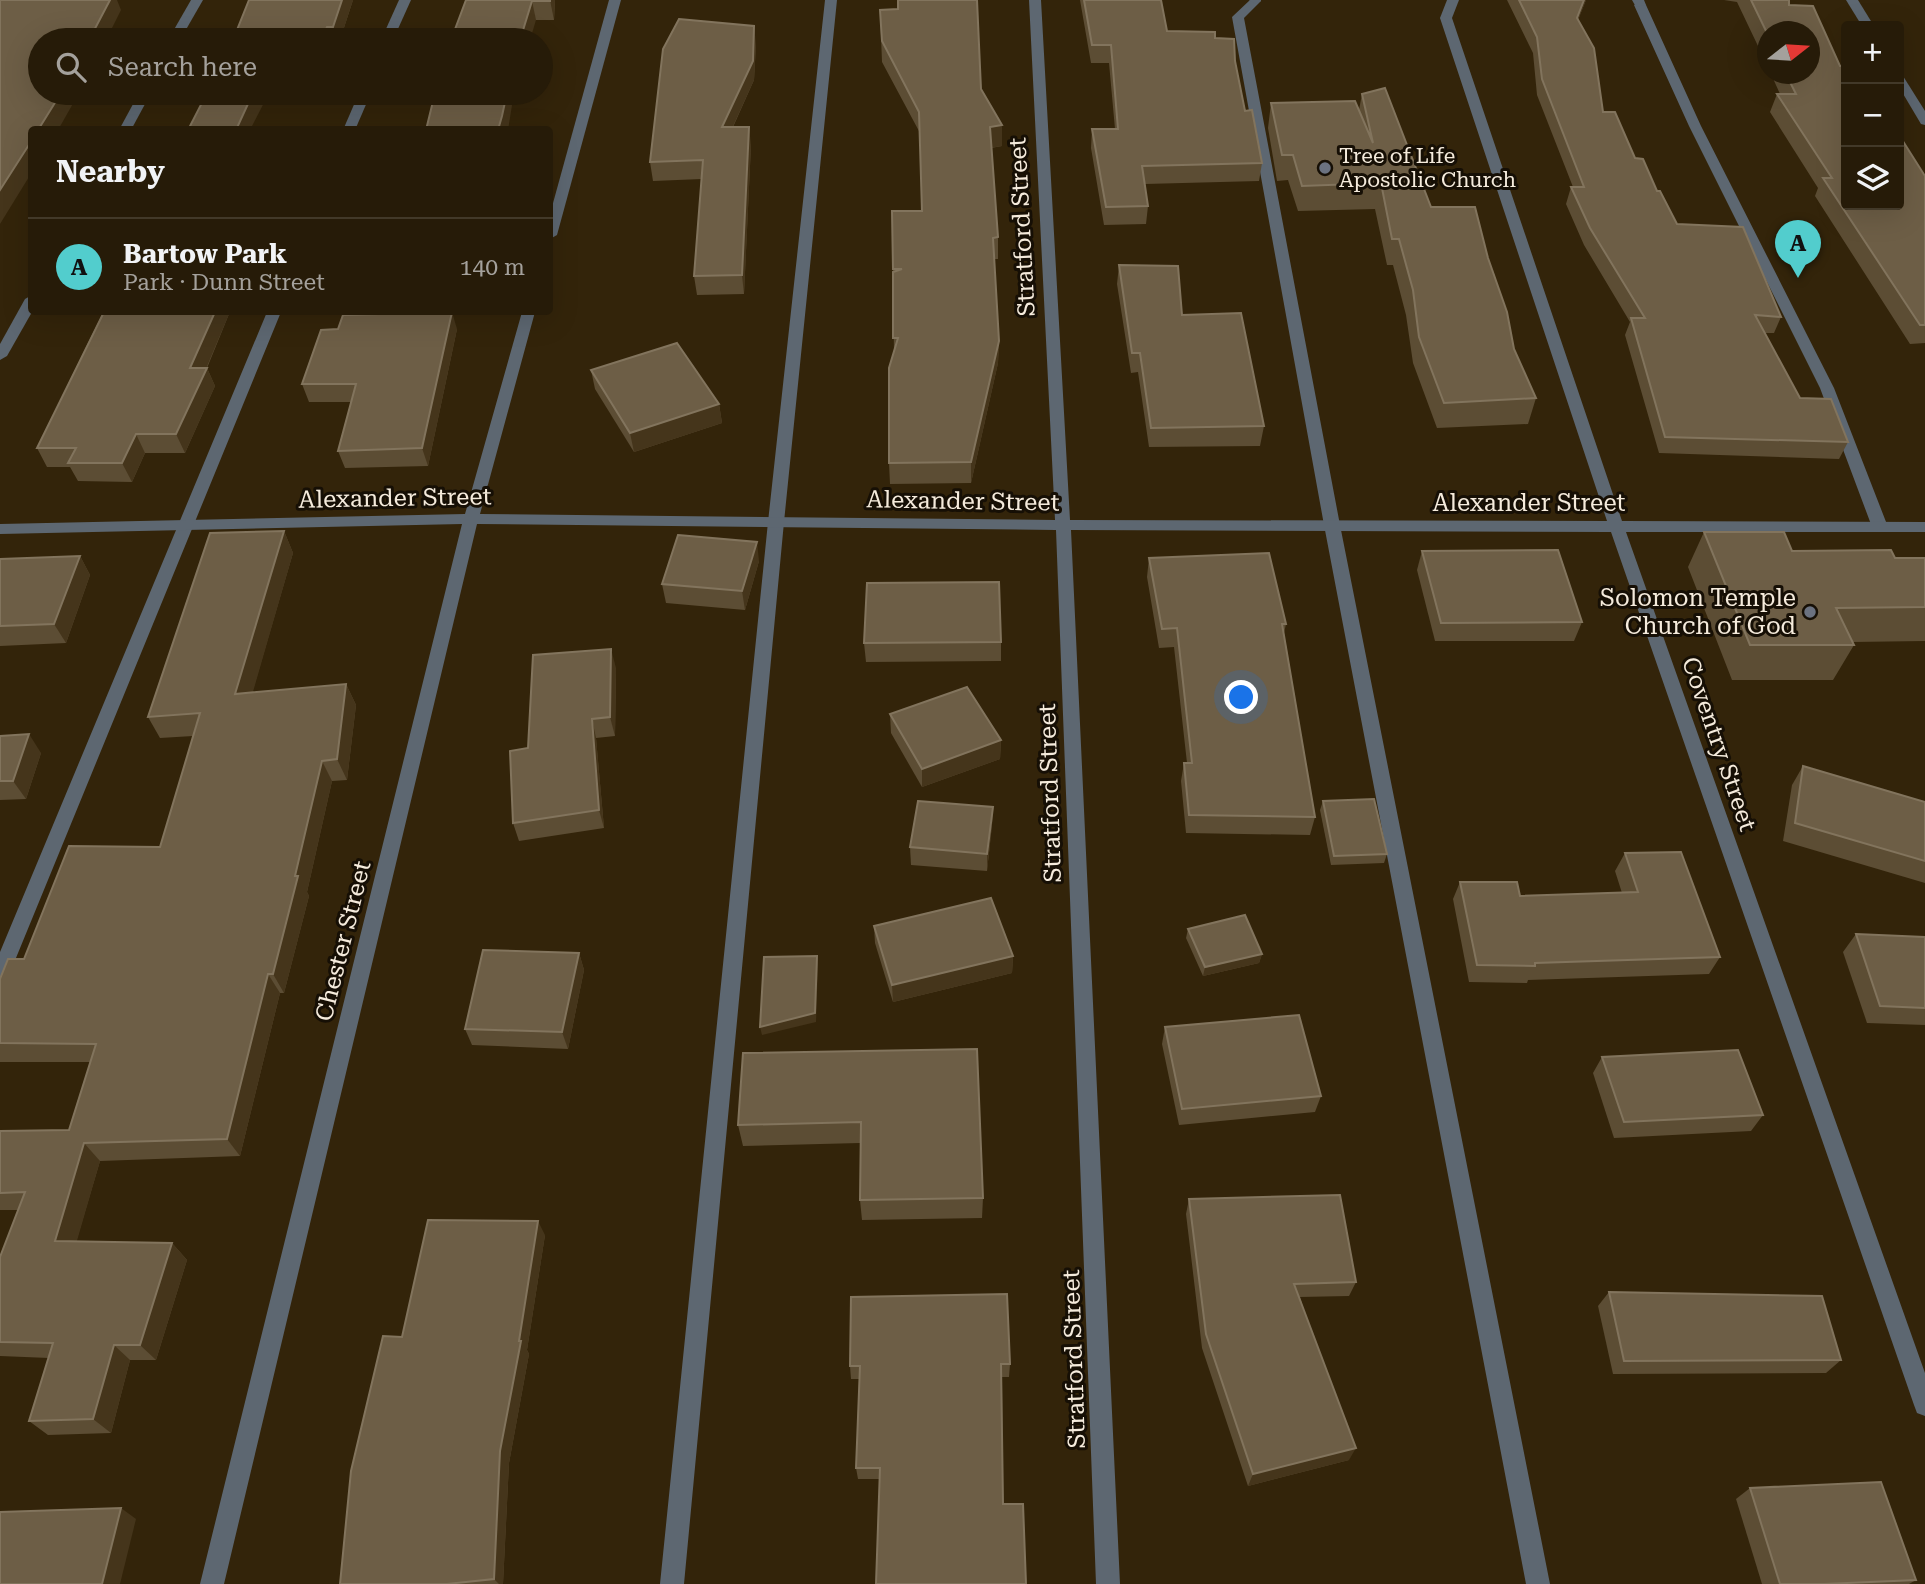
<!DOCTYPE html>
<meta charset="utf-8">
<style>
:root{--surface:#261b08;--page:#2e2412;--text:#f1f3f6;--muted:#a4a19c;--line:#423929;--accent:#52cdcd}
body{margin:0;font-family:"Roboto Serif",serif;background:var(--page);color:var(--text)}
.controls{position:absolute;right:21px;top:21px;display:grid;overflow:hidden;border-radius:7px;box-shadow:0 7px 28px #0002}
.controls button{width:63px;height:63px;display:grid;place-items:center;padding:0;border:0;border-bottom:2px solid var(--line);background:var(--surface);color:var(--text);font:35px sans-serif}
.compass{position:absolute;left:1757px;top:21px;width:63px;height:63px;border-radius:50%;background:var(--surface);box-shadow:0 7px 28px #0002;rotate:73deg}
.you{position:absolute;left:1242px;top:698px;width:24px;height:24px;margin:-18px;border:5px solid #fff;border-radius:50%;background:#1a73e8;box-shadow:0 0 0 10px #1a73e833}
.badge{display:grid;place-items:center;width:46px;height:46px;border-radius:50%;background:var(--accent);color:#111;font-size:23px;font-weight:700}
.pin{position:absolute;translate:-50% -58px;filter:drop-shadow(0 2px 4px #0008)}
.pin::after{content:'';position:absolute;top:37px;width:24px;height:21px;background:inherit;clip-path:polygon(0 0,100% 0,50% 100%)}
.list{margin:0;padding:0;list-style:none}
h2{display:flex;justify-content:space-between;align-items:center;height:91px;margin:0;padding:0 28px;font-size:30px}
h2 small{font-size:23px;font-weight:400;color:var(--muted)}
.list li{display:grid;grid-template-columns:46px 1fr auto;gap:21px;align-items:center;box-sizing:border-box;height:98px;padding:0 28px;border-top:2px solid var(--line)}
.list b{display:block;font-size:26px;white-space:nowrap}
.list p{margin:0;font-size:23px;white-space:nowrap;color:var(--muted)}
.list em{font-size:23px;font-style:normal;color:var(--muted)}
.icon{flex:none;width:38px;height:38px;fill:none;stroke:currentColor;stroke-width:2;stroke-linecap:round;stroke-linejoin:round}
.map{position:relative;flex:none;width:1925px;height:1584px;overflow:hidden}
.search{position:absolute;background:var(--surface);box-shadow:0 7px 28px #0002;left:28px;top:28px;width:525px;height:77px;display:flex;align-items:center;gap:18px;box-sizing:border-box;padding:0 24px;border-radius:38px;color:var(--muted);font-size:26px}
.panel{position:absolute;background:var(--surface);box-shadow:0 7px 28px #0002;left:28px;top:126px;width:525px;height:189px;border-radius:7px}
.map>svg:first-child{display:block}
.lines{fill:none;stroke-linecap:round;stroke-linejoin:round}
.lane{fill:#5d6771;fill-rule:evenodd}
.street{fill:#5d6771;fill-rule:evenodd}
.wall{fill:#5c4d34}
.shaded-wall{fill:#45351b}
.building{fill:#6d5e46;stroke:#82745d;stroke-width:2}
.worship-dot{fill:#6b7280;stroke:#160f05;stroke-width:2.5}
.labels{text-anchor:middle;stroke-width:6;stroke-linejoin:round;paint-order:stroke}
.far-poi-label{font-size:21px;fill:#f5ebdc;stroke:#160f05;text-anchor:start}
.street-label{font-size:24px;fill:#f5ebdc;stroke:#160f05}
.poi-label{font-size:24px;fill:#f5ebdc;stroke:#160f05;text-anchor:end}
</style>
<div class="map">
<svg width="1925" height="1584" viewBox="0 0 1925 1584">
<rect width="100%" height="100%" fill="#33240a"/>
<g class="lines">
<g class="lane">
<polygon points="399,0 411,0 393,40 381,40"/>
<polygon points="825,0 837,0 784,522 684,1584 660,1584 768,522"/>
<polygon points="1250,0 1261,1 1244,18 1340,525 1550,1584 1526,1584 1324,525 1232,17"/>
<polygon points="1447,0 1459,0 1452,18 1446,21 1440,18"/>
<polygon points="1640,2 1646,5 1701,126 1834,388 1888,527 1885,531 1880,532 1872,527 1820,388 1689,126 1634,5"/>
<polygon points="359,93 371,93 355,130 343,130"/>
<polygon points="267,312 281,312 9,975 7,981 0,983 0,952"/>
</g>
<g class="street">
<polygon points="191,0 203,0 180,40 168,40"/>
<polygon points="609,0 621,0 557,235 550,239 550,214"/>
<polygon points="1029,0 1041,0 1070,520 1607,521 1440,18 1446,15 1452,18 1622,521 1925,522 1925,532 1626,532 1925,1373 1925,1416 1917,1413 1914,1405 1611,532 1071,530 1120,1584 1096,1584 1056,530 477,524 224,1584 200,1584 462,524 0,534 0,524 465,514 522,312 535,312 480,514 1055,520"/>
<polygon points="1249,0 1261,0 1261,1 1255,4"/>
<polygon points="1632,0 1644,0 1646,5 1636,7"/>
<polygon points="1846,0 1858,0 1874,26 1862,26"/>
<polygon points="1899,74 1903,76 1925,111 1925,125 1921,124 1899,87"/>
<polygon points="139,93 151,93 131,130 119,130"/>
<polygon points="32,295 32,312 7,356 0,360 0,344 25,299"/>
</g>
</g>
<g class="wall">
<polygon points="353,0 340,40 233,40"/>
<polygon points="466,0 555,0 554,20 536,20"/>
<polygon points="1080,0 1161,0 1167,31 1215,38 1235,61 1245,111 1262,163 1259,181 1145,184 1148,206 1146,224 1104,225 1091,148 1092,129 1115,129 1109,63 1091,63"/>
<polygon points="1507,0 1586,0 1578,20 1603,112 1657,191 1677,224 1781,317 1774,333 1765,333 1800,398 1848,442 1839,459 1659,453 1625,335 1630,322 1584,245 1566,204 1571,187 1573,187 1537,95 1533,53"/>
<polygon points="1724,0 1789,0 1789,5 1840,66 1925,176 1925,343 1910,344 1815,196 1818,188 1770,112 1777,94 1780,94 1771,74 1810,74 1768,32 1768,67 1737,2"/>
<polygon points="880,10 981,89 1002,146 991,148 998,237 998,259 994,259 999,341 998,363 971,483 890,484 889,463 894,353 892,211 922,211 920,133 882,62"/>
<polygon points="756,44 754,80 733,127 751,145 744,294 697,295 694,276 702,179 653,181 650,162"/>
<polygon points="1362,94 1431,207 1488,258 1514,349 1536,398 1528,424 1437,428 1413,363 1406,315 1393,265 1387,265 1375,209 1298,211 1288,180 1277,181 1268,128 1271,103 1359,110"/>
<polygon points="1119,265 1182,315 1264,426 1260,446 1149,447 1138,372 1131,373 1117,284"/>
<polygon points="103,312 228,312 229,314 207,368 215,386 185,453 145,453 132,482 78,481 70,467 47,467 37,448"/>
<polygon points="457,329 428,466 345,468 338,451 351,402 309,402 302,384"/>
<polygon points="591,370 719,404 722,423 634,452 595,389"/>
<polygon points="284,531 293,553 252,693 346,684 356,705 347,780 332,781 307,892 309,896 284,993 280,993 240,1156 100,1161 76,1242 172,1243 187,1260 156,1360 130,1360 111,1433 48,1435 29,1421 49,1358 0,1356 0,1257 18,1210 0,1210 0,1131 69,1130 90,1062 0,1062 0,979 160,847 193,736 160,738 148,717"/>
<polygon points="1704,532 1792,551 1895,558 1925,558 1925,641 1852,642 1854,645 1833,680 1732,680 1688,567"/>
<polygon points="1422,551 1582,622 1574,641 1435,641 1417,570"/>
<polygon points="80,556 90,575 66,643 0,646 0,559"/>
<polygon points="1149,558 1286,624 1284,633 1315,817 1310,835 1186,833 1181,781 1184,763 1187,763 1174,647 1159,648 1147,577"/>
<polygon points="759,561 745,610 666,603 662,584"/>
<polygon points="1001,642 1001,661 866,662 864,643"/>
<polygon points="616,668 615,736 596,738 604,828 519,841 513,823 528,748"/>
<polygon points="890,714 1001,740 1000,759 922,787 891,733"/>
<polygon points="0,736 41,753 26,799 0,800"/>
<polygon points="1803,766 1925,802 1925,883 1783,841 1792,785"/>
<polygon points="1323,801 1387,854 1384,863 1331,865 1320,810"/>
<polygon points="993,807 992,825 987,871 911,865 910,847"/>
<polygon points="1625,853 1720,957 1709,974 1528,980 1527,983 1469,982 1453,899 1460,882 1520,896 1622,893 1615,871"/>
<polygon points="874,926 1013,956 1012,973 893,1002 875,943"/>
<polygon points="1188,929 1262,954 1259,963 1203,976 1186,938"/>
<polygon points="1856,934 1925,937 1925,1025 1867,1023 1843,952"/>
<polygon points="579,953 584,970 568,1049 472,1045 465,1029"/>
<polygon points="1165,1027 1321,1096 1315,1112 1179,1125 1162,1044"/>
<polygon points="977,1049 983,1198 982,1218 862,1220 860,1200 860,1143 743,1146 738,1125"/>
<polygon points="1602,1057 1763,1115 1751,1131 1614,1138 1593,1073"/>
<polygon points="1189,1199 1356,1282 1349,1296 1300,1297 1349,1460 1248,1486 1202,1348 1186,1214"/>
<polygon points="545,1235 527,1350 529,1354 509,1463 503,1584 340,1584 402,1337"/>
<polygon points="1609,1292 1841,1360 1826,1373 1613,1374 1598,1306"/>
<polygon points="1010,1364 1009,1377 1002,1377 1003,1504 880,1479 858,1479 856,1468 859,1379 851,1379 850,1366"/>
<polygon points="1750,1488 1916,1580 1909,1584 1762,1584 1736,1499"/>
</g>
<g class="shaded-wall">
<polygon points="110,0 117,0 121,10 106,40 89,40"/>
<polygon points="342,0 353,0 340,40 338,40 333,27"/>
<polygon points="550,0 555,0 554,20"/>
<polygon points="1584,0 1586,0 1572,34 1577,18"/>
<polygon points="532,1 536,20 530,40 520,40"/>
<polygon points="754,26 756,44 754,80 724,146 722,127"/>
<polygon points="327,27 331,40 321,40"/>
<polygon points="61,93 79,93 58,130 38,130"/>
<polygon points="253,93 269,93 250,130 236,130"/>
<polygon points="507,93 514,93 508,130 498,130"/>
<polygon points="1002,125 1002,146 989,148 990,127"/>
<polygon points="749,127 751,145 744,294 742,275"/>
<polygon points="32,140 32,172 0,224 0,190"/>
<polygon points="213,312 228,312 229,314 200,383 207,368 215,386 185,453 176,434 190,368"/>
<polygon points="452,312 457,329 428,466 422,448"/>
<polygon points="999,341 998,363 971,483 971,462"/>
<polygon points="719,404 722,423 634,452 630,433"/>
<polygon points="136,434 145,453 132,482 122,463"/>
<polygon points="284,531 293,553 246,716 235,694"/>
<polygon points="757,542 759,561 745,610 742,591"/>
<polygon points="80,556 90,575 66,643 54,624"/>
<polygon points="611,649 616,668 615,736 610,717"/>
<polygon points="346,684 356,705 347,780 337,759"/>
<polygon points="592,719 596,738 604,828 599,810"/>
<polygon points="29,734 41,753 26,799 13,781"/>
<polygon points="1001,740 1000,759 922,787 922,769"/>
<polygon points="322,761 332,781 307,892 309,896 284,993 273,974"/>
<polygon points="993,807 992,825 987,871 987,854"/>
<polygon points="579,953 584,970 568,1049 562,1032"/>
<polygon points="1262,954 1259,963 1203,976 1205,967"/>
<polygon points="817,956 818,964 816,1022 762,1035 760,1027"/>
<polygon points="1013,956 1012,973 893,1002 892,985"/>
<polygon points="268,974 280,993 240,1156 227,1139"/>
<polygon points="84,1143 100,1161 72,1258 55,1241"/>
<polygon points="538,1221 545,1235 527,1350 529,1354 509,1463 503,1584 499,1584 494,1579 500,1451"/>
<polygon points="172,1243 187,1260 156,1360 140,1345"/>
<polygon points="114,1345 130,1360 111,1433 93,1419"/>
<polygon points="1356,1448 1349,1460 1248,1486 1253,1474"/>
<polygon points="121,1508 136,1519 120,1584 102,1584"/>
</g>
<g class="building">
<polygon points="0,0 110,0 89,40 40,40 40,93 61,93 38,130 32,130 32,140 0,190"/>
<polygon points="249,0 342,0 333,27 327,27 321,40 233,40"/>
<polygon points="466,0 550,0 550,1 532,1 520,40 451,40"/>
<polygon points="898,0 977,0 981,89 1002,125 990,127 998,237 993,238 999,341 971,462 889,463 889,368 898,338 893,338 893,272 902,269 893,269 892,211 922,211 919,112 882,41 880,10 898,9"/>
<polygon points="1084,0 1161,0 1167,31 1215,32 1215,38 1234,39 1235,61 1245,111 1252,110 1262,163 1142,166 1148,206 1106,207 1092,129 1118,129 1111,45 1092,45"/>
<polygon points="1519,0 1584,0 1577,18 1594,48 1603,112 1615,112 1635,158 1643,159 1657,191 1660,191 1677,224 1743,227 1781,317 1755,315 1800,398 1831,399 1848,442 1665,437 1631,318 1645,318 1590,228 1571,187 1584,187 1542,79 1537,37"/>
<polygon points="1751,0 1789,0 1789,5 1813,6 1840,66 1846,66 1846,205 1899,205 1899,135 1925,176 1925,325 1920,325 1823,178 1832,178 1777,94 1796,94 1786,74 1810,74 1810,32 1768,32 1768,35"/>
<polygon points="679,19 754,26 753,61 722,127 749,127 742,275 694,276 703,160 650,162 663,49"/>
<polygon points="1385,88 1431,207 1475,207 1488,258 1507,312 1514,349 1536,398 1444,403 1419,337 1413,290 1399,239 1392,239 1381,183 1302,186 1293,155 1282,155 1271,103 1355,101 1373,143 1362,94"/>
<polygon points="207,93 253,93 236,130 188,130"/>
<polygon points="435,93 507,93 502,116 498,130 426,130"/>
<polygon points="1119,265 1178,266 1182,315 1241,313 1264,426 1151,428 1140,353 1132,353"/>
<polygon points="104,312 215,312 190,368 207,368 176,434 136,434 122,463 68,463 76,448 37,448"/>
<polygon points="452,312 422,448 338,451 356,384 302,384 321,330 338,329 343,315"/>
<polygon points="677,343 719,404 630,433 591,370"/>
<polygon points="284,531 235,694 346,684 337,759 322,761 295,876 298,876 273,974 268,974 227,1139 84,1143 55,1241 172,1243 140,1345 114,1345 93,1419 29,1421 53,1343 0,1342 0,1257 25,1192 0,1193 0,1131 69,1130 96,1044 0,1043 0,979 8,959 24,959 69,846 160,847 200,713 148,717 210,533"/>
<polygon points="1704,532 1784,532 1792,551 1891,550 1895,558 1925,558 1925,607 1836,608 1854,645 1750,645"/>
<polygon points="678,535 757,542 742,591 662,584"/>
<polygon points="1558,550 1582,622 1441,623 1422,551"/>
<polygon points="1269,553 1286,624 1282,624 1315,817 1189,815 1184,763 1192,763 1177,628 1162,629 1149,558"/>
<polygon points="80,556 54,624 0,626 0,559"/>
<polygon points="999,582 1001,642 864,643 867,583"/>
<polygon points="611,649 610,717 592,719 599,810 513,823 510,751 528,748 533,655"/>
<polygon points="967,687 1001,740 922,769 890,714"/>
<polygon points="29,734 13,781 0,781 0,736"/>
<polygon points="1803,766 1925,802 1925,861 1795,823"/>
<polygon points="1374,799 1387,854 1334,856 1323,801"/>
<polygon points="918,801 993,807 987,854 910,847"/>
<polygon points="1681,852 1720,957 1535,963 1535,966 1477,965 1460,882 1517,882 1520,896 1638,892 1625,853"/>
<polygon points="991,898 1013,956 892,985 874,926"/>
<polygon points="1245,915 1262,954 1205,967 1188,929"/>
<polygon points="1856,934 1925,937 1925,1008 1880,1006"/>
<polygon points="483,950 579,953 562,1032 465,1029"/>
<polygon points="817,956 815,1013 760,1027 764,957"/>
<polygon points="1299,1015 1321,1096 1182,1109 1165,1027"/>
<polygon points="977,1049 983,1198 860,1200 861,1122 738,1125 743,1053"/>
<polygon points="1738,1050 1763,1115 1624,1122 1602,1057"/>
<polygon points="1340,1195 1356,1282 1294,1284 1356,1448 1253,1474 1206,1334 1189,1199"/>
<polygon points="428,1220 538,1221 519,1341 521,1341 500,1451 494,1579 447,1584 340,1584 351,1471 383,1336 402,1337"/>
<polygon points="1609,1292 1822,1296 1841,1360 1624,1361"/>
<polygon points="1007,1294 1010,1364 1001,1364 1003,1504 1023,1504 1026,1584 876,1584 880,1468 856,1468 860,1366 850,1366 851,1297"/>
<polygon points="1881,1482 1916,1580 1824,1584 1780,1584 1750,1488"/>
<polygon points="121,1508 102,1584 0,1584 0,1512"/>
</g>
<g class="worship-dot">
<circle cx="1325" cy="168" r="7"/>
<circle cx="1810" cy="612" r="7"/>
</g>
<g class="labels">
<g class="far-poi-label">
<text x="1339" y="163">Tree of Life<tspan x="1339" dy="24">Apostolic Church</tspan></text>
</g>
<g class="street-label">
<text transform="translate(1022 227) rotate(-93)" y="8">Stratford Street</text>
<text transform="translate(395 498) rotate(-1)" y="8">Alexander Street</text>
<text transform="translate(963 501) rotate(1)" y="8">Alexander Street</text>
<text x="1529" y="511">Alexander Street</text>
<text transform="translate(1719 744) rotate(71)" y="8">Coventry Street</text>
<text transform="translate(1050 793) rotate(-92)" y="8">Stratford Street</text>
<text transform="translate(343 941) rotate(-76)" y="8">Chester Street</text>
<text transform="translate(1074 1359) rotate(-92)" y="8">Stratford Street</text>
</g>
<g class="poi-label">
<text x="1796" y="606">Solomon Temple<tspan x="1796" dy="28">Church of God</tspan></text>
</g>
</g>
</svg>
<div class="controls">
<button>+</button>
<button>−</button>
<button><svg class="icon" aria-label="layers" viewBox="0 0 24 24"><path d="M12 4l9 5-9 5-9-5zM3 14l9 5 9-5"/></svg></button>
</div>
<svg class="compass" viewBox="-18 -18 36 36"><path d="M0-13l5 13h-10z" fill="#e53935"/><path d="M0 13l5-13h-10z" fill="#a4a19c"/></svg>
<div class="you"></div>
<div class="pin badge" style="left:1798px;top:278px">A</div>
<div class="search"><svg class="icon" aria-label="search" viewBox="0 0 24 24"><circle cx="10" cy="10" r="6"/><path d="M15 15l6 6"/></svg>Search here</div>
<section class="panel">
<h2>Nearby<small></small></h2>
<ul class="list">
<li><span class="badge">A</span><div><b>Bartow Park</b><p>Park · Dunn Street</p></div><em>140 m</em></li>
</ul>
</section>
</div>
